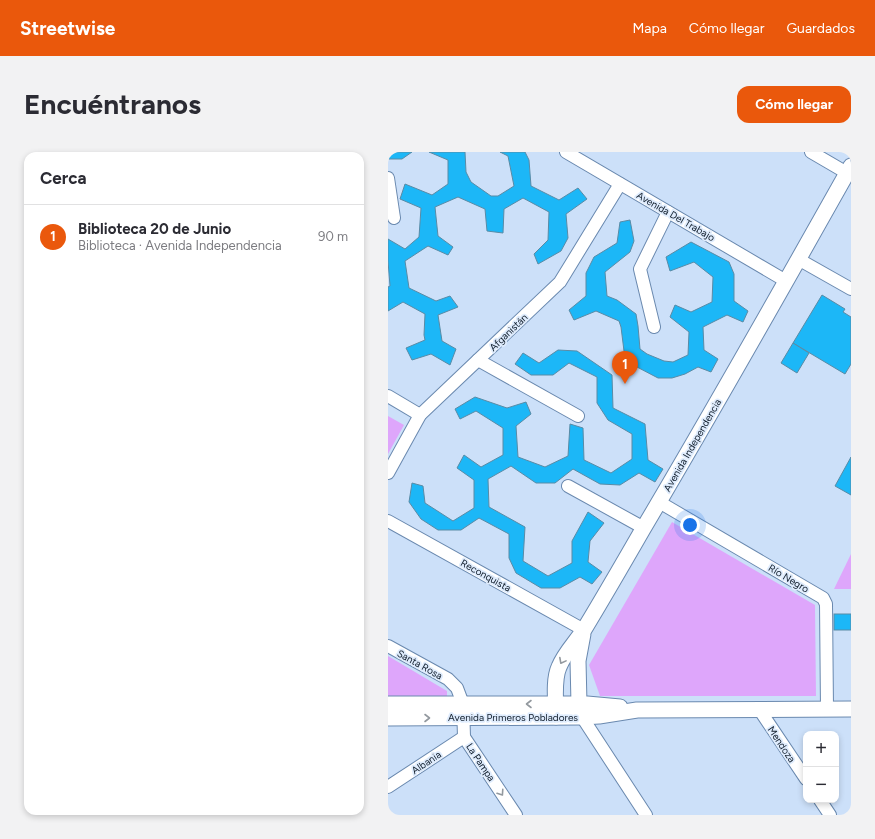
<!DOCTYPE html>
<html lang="es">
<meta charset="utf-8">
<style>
:root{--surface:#fff;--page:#f2f2f3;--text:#2b2b33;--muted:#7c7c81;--line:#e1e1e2;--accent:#ea580c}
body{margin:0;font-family:Figtree,sans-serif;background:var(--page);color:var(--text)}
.controls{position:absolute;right:12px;bottom:12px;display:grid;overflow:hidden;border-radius:8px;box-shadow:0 2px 6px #0003}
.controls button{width:36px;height:36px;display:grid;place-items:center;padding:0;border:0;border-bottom:1px solid var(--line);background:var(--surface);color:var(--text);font:20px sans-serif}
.you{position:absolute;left:302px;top:373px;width:14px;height:14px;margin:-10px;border:3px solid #fff;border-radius:50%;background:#1a73e8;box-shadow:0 0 0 6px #1a73e833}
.badge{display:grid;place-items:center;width:26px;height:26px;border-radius:50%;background:var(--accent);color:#fff;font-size:13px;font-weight:700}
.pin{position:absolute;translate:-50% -33px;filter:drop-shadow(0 1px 2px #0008)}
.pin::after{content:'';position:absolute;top:21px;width:14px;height:12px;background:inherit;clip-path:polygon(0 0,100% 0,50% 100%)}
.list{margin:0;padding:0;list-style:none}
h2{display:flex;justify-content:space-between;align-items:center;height:52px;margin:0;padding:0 16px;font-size:17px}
h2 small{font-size:13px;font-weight:400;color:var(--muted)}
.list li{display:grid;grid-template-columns:26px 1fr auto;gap:12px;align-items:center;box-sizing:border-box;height:64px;padding:0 16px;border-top:1px solid var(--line)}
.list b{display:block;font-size:15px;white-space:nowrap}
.list p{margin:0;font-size:13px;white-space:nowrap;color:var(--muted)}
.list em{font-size:13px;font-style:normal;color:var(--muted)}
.map{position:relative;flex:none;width:463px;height:663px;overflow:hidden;border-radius:12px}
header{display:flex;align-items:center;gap:24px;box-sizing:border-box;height:56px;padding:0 20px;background:var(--accent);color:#fff}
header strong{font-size:19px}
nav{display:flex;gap:22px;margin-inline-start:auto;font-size:14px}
.intro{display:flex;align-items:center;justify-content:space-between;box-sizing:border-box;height:96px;padding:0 24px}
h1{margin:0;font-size:28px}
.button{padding:10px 18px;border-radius:12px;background:var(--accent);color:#fff;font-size:14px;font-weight:700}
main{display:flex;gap:24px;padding:0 24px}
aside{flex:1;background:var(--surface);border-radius:12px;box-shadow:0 2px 6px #0003}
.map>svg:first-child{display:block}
.green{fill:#dea6fb}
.building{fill:#1cb7f7;stroke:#598ba6}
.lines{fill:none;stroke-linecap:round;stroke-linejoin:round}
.minor-casing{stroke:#6a89af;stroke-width:14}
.tertiary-casing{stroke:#6a89af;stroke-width:17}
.minor{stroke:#fff;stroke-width:12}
.tertiary{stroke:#fff;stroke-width:15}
.oneway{stroke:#93999f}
.labels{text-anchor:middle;stroke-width:3.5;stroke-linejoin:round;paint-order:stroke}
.street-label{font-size:10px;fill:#0f1c2a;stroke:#dfecfd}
</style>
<header>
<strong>Streetwise</strong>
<nav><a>Mapa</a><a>Cómo llegar</a><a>Guardados</a></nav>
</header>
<div class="intro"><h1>Encuéntranos</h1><a class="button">Cómo llegar</a></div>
<main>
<aside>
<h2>Cerca<small></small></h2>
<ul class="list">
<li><span class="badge">1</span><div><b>Biblioteca 20 de Junio</b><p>Biblioteca · Avenida Independencia</p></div><em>90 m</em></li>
</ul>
</aside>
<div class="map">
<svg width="463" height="663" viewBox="0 0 463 663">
<rect width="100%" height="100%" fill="#cce0f9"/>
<g class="green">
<polygon points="0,264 16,273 0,302"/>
<polygon points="284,370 427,453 428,544 212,544 201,513"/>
<polygon points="463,402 463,437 446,437"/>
<polygon points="0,504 59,539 59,547 0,548"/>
</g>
<g class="building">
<polygon points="0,0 24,0 14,7 0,7"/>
<polygon points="41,0 77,0 78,20 83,30 103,44 110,44 126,34 120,4 112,0 137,0 141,8 143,34 171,48 190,36 199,47 178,62 180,86 173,99 150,112 146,102 160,88 161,60 135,46 116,57 115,81 99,79 97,57 70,45 47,55 50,84 65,95 60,103 40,94 17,109 21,136 48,149 62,144 70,155 50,163 54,189 68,197 62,213 43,202 24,208 18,196 37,188 36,183 37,162 15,150 0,159 0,135 2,134 0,109 0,87 17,97 31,85 33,56 12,47 17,32 44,43 60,32 60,8"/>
<polygon points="242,68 246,89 242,100 217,120 219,144 229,148 248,162 250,174 252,197 259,202 276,209 285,210 300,203 301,180 282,165 287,153 303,160 324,150 325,125 306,110 282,119 278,105 303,90 341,110 346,122 346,149 360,159 355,170 339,163 315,175 316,198 330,207 323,220 310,215 297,222 284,226 270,226 249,215 239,209 236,199 233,175 231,169 208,159 186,168 181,158 198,144 198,121 206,105 229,91 232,70"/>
<polygon points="434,143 457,157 455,160 463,165 463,212 457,222 405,191"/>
<polygon points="405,191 421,201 409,221 393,211"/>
<polygon points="170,198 189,199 224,223 225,256 257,272 260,308 275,317 267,330 251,321 232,333 212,332 185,317 167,331 148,331 123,314 100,327 101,355 137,375 135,409 160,424 184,411 184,389 200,360 216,371 202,389 200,410 214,420 204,432 192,425 172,436 153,436 128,421 121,406 121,382 91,366 73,378 50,378 33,367 21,350 24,331 35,334 37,351 65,369 86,356 86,328 69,316 76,303 93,315 115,303 115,276 88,259 72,267 67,257 87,245 119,256 138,250 143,262 128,274 130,305 157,315 180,304 182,272 195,276 196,308 223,321 244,307 244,282 220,268 209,251 209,225 181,211 165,223 143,223 127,212 135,201 151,211"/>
<polygon points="463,305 463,343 447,334"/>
<rect x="446" y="462" width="17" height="16"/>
</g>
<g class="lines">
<g class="minor-casing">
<g id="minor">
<polyline points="178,0 398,129"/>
<polyline points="423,0 459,21"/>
<polyline points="0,26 6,66"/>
<polyline points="410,107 463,137"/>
<polyline points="266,175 252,117 280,60"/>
<polyline points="90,208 190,264"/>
<polyline points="0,244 32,263"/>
<polyline points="0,321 32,263 172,130 232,32"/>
<polyline points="180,334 256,376"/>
<polyline points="271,350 435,446 438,452 439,557"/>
<polyline points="0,369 196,478"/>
<polyline points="0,494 60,527 69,536 75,552 76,585 128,663"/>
<polyline points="371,557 418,627"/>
<polyline points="192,559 194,565 258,663"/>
<polyline points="0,635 76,585"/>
<polyline points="432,648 442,663"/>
</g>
</g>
<g class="tertiary-casing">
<g id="tertiary">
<polyline points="0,552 199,552 232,555"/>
<polyline points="188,561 191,552 190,509 195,482"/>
<path d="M168 565C168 551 165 528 171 515 177 500 189 489 197 476 217 443 236 410 255 377 326 257 395 135 463 14"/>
<polyline points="0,566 194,565 211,564 249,558 463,557"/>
</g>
</g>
<use href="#minor" class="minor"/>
<use href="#tertiary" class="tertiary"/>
</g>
<defs><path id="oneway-chevron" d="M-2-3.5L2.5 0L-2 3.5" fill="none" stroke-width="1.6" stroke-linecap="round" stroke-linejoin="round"/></defs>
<g class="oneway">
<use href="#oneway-chevron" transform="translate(174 509) rotate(118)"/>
<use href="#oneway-chevron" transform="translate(141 552) rotate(180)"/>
<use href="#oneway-chevron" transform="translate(39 566)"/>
<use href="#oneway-chevron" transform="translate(113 641) rotate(56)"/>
</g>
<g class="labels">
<g class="street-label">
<text transform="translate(288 64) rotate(30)" y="4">Avenida Del Trabajo</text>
<text transform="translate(120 180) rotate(-44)" y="4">Afganistán</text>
<text transform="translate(304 293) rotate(-60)" y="4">Avenida Independencia</text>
<text transform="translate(98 423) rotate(29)" y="4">Reconquista</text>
<text transform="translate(401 426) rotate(31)" y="4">Río Negro</text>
<text transform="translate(32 512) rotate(29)" y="4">Santa Rosa</text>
<text x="125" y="569">Avenida Primeros Pobladores</text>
<text transform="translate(394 592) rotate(56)" y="4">Mendoza</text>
<text transform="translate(38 610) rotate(-34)" y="4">Albania</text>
<text transform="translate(93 610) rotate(56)" y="4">La Pampa</text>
</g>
</g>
</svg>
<div class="controls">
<button>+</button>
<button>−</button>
</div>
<div class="you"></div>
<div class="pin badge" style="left:237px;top:232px">1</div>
</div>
</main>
